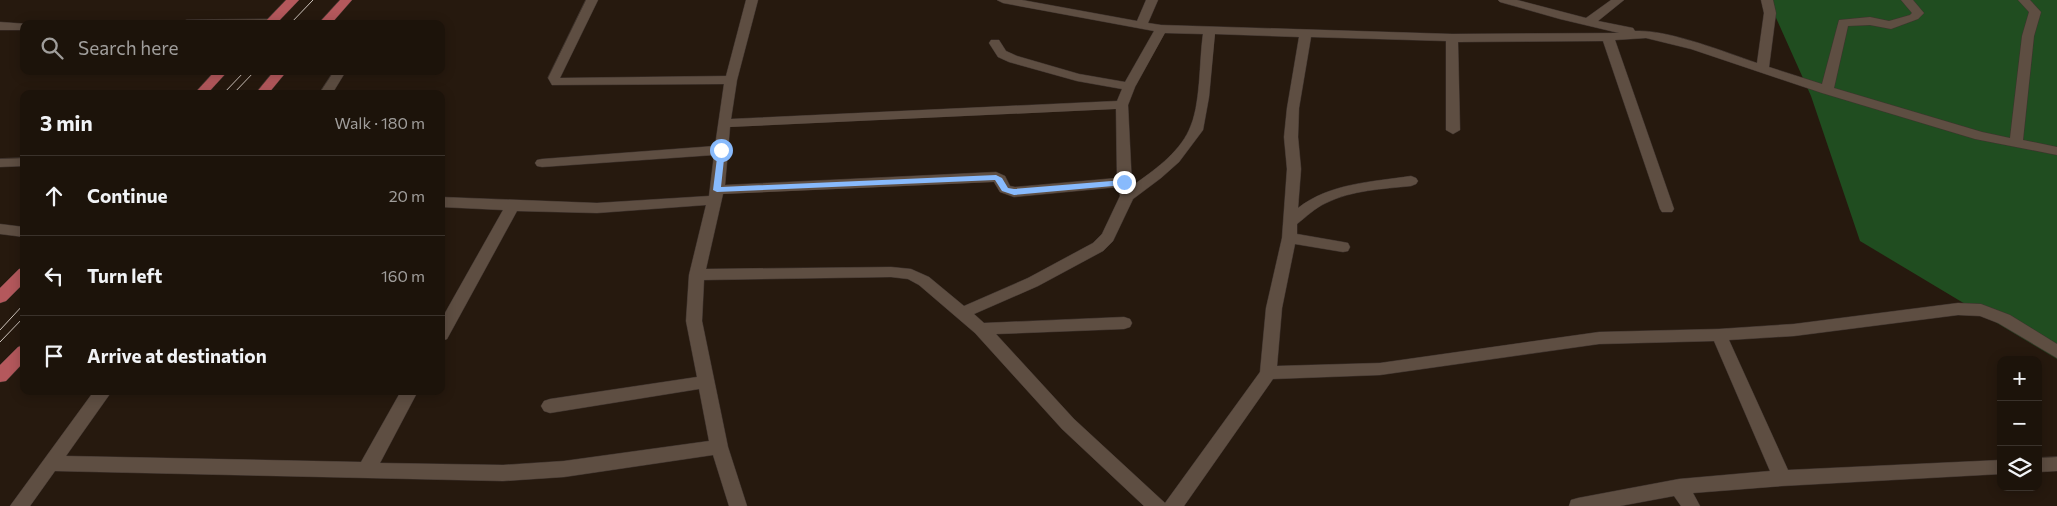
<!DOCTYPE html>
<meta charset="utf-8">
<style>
:root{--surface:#1c130a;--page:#292018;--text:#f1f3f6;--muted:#a09e9c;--line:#3a322b}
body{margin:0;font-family:Commissioner,sans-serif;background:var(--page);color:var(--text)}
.controls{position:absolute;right:15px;bottom:15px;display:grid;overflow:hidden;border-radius:10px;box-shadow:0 2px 12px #0003}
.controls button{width:45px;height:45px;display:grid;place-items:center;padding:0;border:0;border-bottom:1px solid var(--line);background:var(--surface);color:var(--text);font:25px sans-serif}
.stop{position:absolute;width:15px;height:15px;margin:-11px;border:4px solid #88bafc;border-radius:50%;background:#fff}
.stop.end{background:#88bafc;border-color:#fff;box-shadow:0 1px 5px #0008}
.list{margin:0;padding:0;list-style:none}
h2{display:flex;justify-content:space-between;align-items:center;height:65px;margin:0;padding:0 20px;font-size:21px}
h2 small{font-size:16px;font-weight:400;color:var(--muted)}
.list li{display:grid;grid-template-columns:32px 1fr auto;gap:15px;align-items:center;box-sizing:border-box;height:80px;padding:0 20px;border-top:1px solid var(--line)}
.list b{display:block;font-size:19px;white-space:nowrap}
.list em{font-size:16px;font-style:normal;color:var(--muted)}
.icon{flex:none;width:28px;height:28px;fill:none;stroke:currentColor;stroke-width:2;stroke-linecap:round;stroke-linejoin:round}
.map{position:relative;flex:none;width:2057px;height:506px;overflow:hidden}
.search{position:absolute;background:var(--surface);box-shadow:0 2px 12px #0003;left:20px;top:20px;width:425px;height:55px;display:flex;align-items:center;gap:12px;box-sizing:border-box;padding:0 18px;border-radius:10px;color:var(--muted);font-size:19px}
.panel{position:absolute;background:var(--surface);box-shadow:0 2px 12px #0003;left:20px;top:90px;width:425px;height:305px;border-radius:10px}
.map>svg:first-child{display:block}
.forest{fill:#204d20}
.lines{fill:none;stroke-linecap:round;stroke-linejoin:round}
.street-casing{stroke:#3e332e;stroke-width:1}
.primary-casing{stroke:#3e332e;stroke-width:1}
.street{fill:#5e4e42;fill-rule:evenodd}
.primary{fill:#b4585c;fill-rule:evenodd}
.tram{stroke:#cfc5bd;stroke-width:1}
.route{fill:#88bafc}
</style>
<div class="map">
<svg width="2057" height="506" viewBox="0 0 2057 506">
<rect width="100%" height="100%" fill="#26190e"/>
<polygon class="forest" points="1768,0 2057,0 2057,359 1860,241 1811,96"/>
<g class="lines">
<g class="street-casing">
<g id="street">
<path d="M586 0H598L560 78 726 76 746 0H758L737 80 731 119 1117 101 1122 89 1077 81 1009 62 998 57 989 43 991 40H999L1006 51 1017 56 1079 74 1125 82 1154 31 1003 3 997 0H1022L1137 21 1146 0H1158L1148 23 1161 25 1452 34 1619 33 1560 19 1500 2 1498 0H1517L1586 18 1611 0H1624L1598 21 1633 28 1635 31C1667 29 1725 52 1757 63L1764 13 1761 0H1773L1776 13 1769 67 1822 84 1839 20 1870 17 1889 21 1910 15 1912 13 1901 0H1913L1924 13 1918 19 1891 29 1870 25 1848 26 1834 88 1982 132 2010 138 2022 36 2029 12 2018 0H2030L2041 12 2034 36 2023 140 2057 147V155L1975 139 1822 93 1691 49 1646 38 1615 40 1674 209 1672 212H1662L1660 209 1603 41 1458 42 1460 130 1453 134 1446 130V41L1311 37 1299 108 1298 137 1301 169 1298 208C1330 183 1372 182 1411 176L1416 178 1418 181 1416 184 1411 186C1383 189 1352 190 1326 203 1315 208 1306 217 1297 224V234L1343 242 1348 243 1350 247 1348 251 1343 252 1295 244 1282 308 1277 366 1380 363 1599 332 1719 329 1794 324 1958 303 1981 304 2010 315 2057 344V358L1998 323 1980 316 1958 315 1794 336 1729 340 1788 470 2001 460V474L1782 486 1693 493 1700 506H1681L1674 496 1620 506H1569L1571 500 1578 498 1679 479 1770 471 1714 341 1599 344 1380 375 1273 379 1184 506H1144L1062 429 975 333 919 285 908 279 891 277 704 280 702 321 728 447 747 506H729L713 455 564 477 503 481 55 471 30 506H10L94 391H112L66 456 361 462 401 391H418L380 463 503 465 564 461 709 441 699 389 550 413 544 411 541 406 544 401 550 399 697 377 686 321 689 275 706 205 597 213 517 211 447 339 441 341V320L503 210 441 207V197L597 203 709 196 714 155 542 167 537 166 535 163 537 160 542 159 715 146 724 84 552 85 548 78ZM1165 33 1203 34C1199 61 1201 106 1189 130 1178 154 1153 171 1132 186L1128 105 1135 87ZM1215 34 1299 37 1287 108 1284 137 1287 169 1282 238 1266 308 1260 372 1165 503 1074 419 996 334 1124 329 1130 327 1132 323 1130 319 1124 317 984 323 974 314 1038 286 1103 251 1113 241 1133 199 1161 178 1179 162 1203 130 1209 97ZM1116 109 1117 178 1015 187 1010 186 1005 176 996 172 725 185 730 127ZM994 182 1000 192 1014 197 1118 187 1120 196 1102 234 1093 243 1028 278 964 306 929 277 911 269 891 267 706 269 723 194Z"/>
<polygon points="270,19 274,20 275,24 180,24 186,20"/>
<polygon points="0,22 28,24 24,24 24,30 0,30"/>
<polygon points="334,71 346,71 332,94 319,94"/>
<polygon points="24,158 24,166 0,167 0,159"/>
<polygon points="0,224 24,227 24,237 0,234"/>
<polygon points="2057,457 2057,471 2038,472 2038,458"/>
</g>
</g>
<g class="primary-casing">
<g id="primary">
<polygon points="286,0 299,0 276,24 263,24"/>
<polygon points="340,0 352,0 331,24 318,24"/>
<polygon points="215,71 228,71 207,94 194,94"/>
<polygon points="274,71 287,71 268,94 255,94"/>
<polygon points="24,268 24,283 6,301 0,303 0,288 19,269"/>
<polygon points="24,345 24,362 6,381 0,382 0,365 18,347"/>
</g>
</g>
<use href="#street" class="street"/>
<use href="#primary" class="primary"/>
<g class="tram">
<polyline points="290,24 313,0"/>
<polyline points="223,94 245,71"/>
<polyline points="233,94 255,71"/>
<polyline points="0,330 24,304"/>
<polyline points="0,342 24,317"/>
</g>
</g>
<polygon class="route" points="721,147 725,150 721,187 996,175 1002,178 1008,188 1014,189 1124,180 1128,182 1124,185 1014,195 1002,191 995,180 717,192 713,190 718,150"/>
</svg>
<div class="controls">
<button>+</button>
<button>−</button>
<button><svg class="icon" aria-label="layers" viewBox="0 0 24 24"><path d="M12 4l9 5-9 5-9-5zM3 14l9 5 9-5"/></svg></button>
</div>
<div class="stop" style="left:721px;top:150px"></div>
<div class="stop end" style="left:1124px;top:182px"></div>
<div class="search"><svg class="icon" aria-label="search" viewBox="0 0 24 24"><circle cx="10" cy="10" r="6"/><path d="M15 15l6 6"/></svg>Search here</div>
<section class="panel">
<h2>3 min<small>Walk · 180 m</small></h2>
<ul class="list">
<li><svg class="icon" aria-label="ahead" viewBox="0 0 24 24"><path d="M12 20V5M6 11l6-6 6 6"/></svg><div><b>Continue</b></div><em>20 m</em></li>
<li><svg class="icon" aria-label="left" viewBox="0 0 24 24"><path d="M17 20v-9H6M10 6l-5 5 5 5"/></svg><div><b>Turn left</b></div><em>160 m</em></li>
<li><svg class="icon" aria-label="arrive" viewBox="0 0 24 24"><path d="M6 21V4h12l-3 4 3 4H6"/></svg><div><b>Arrive at destination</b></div></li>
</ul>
</section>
</div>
